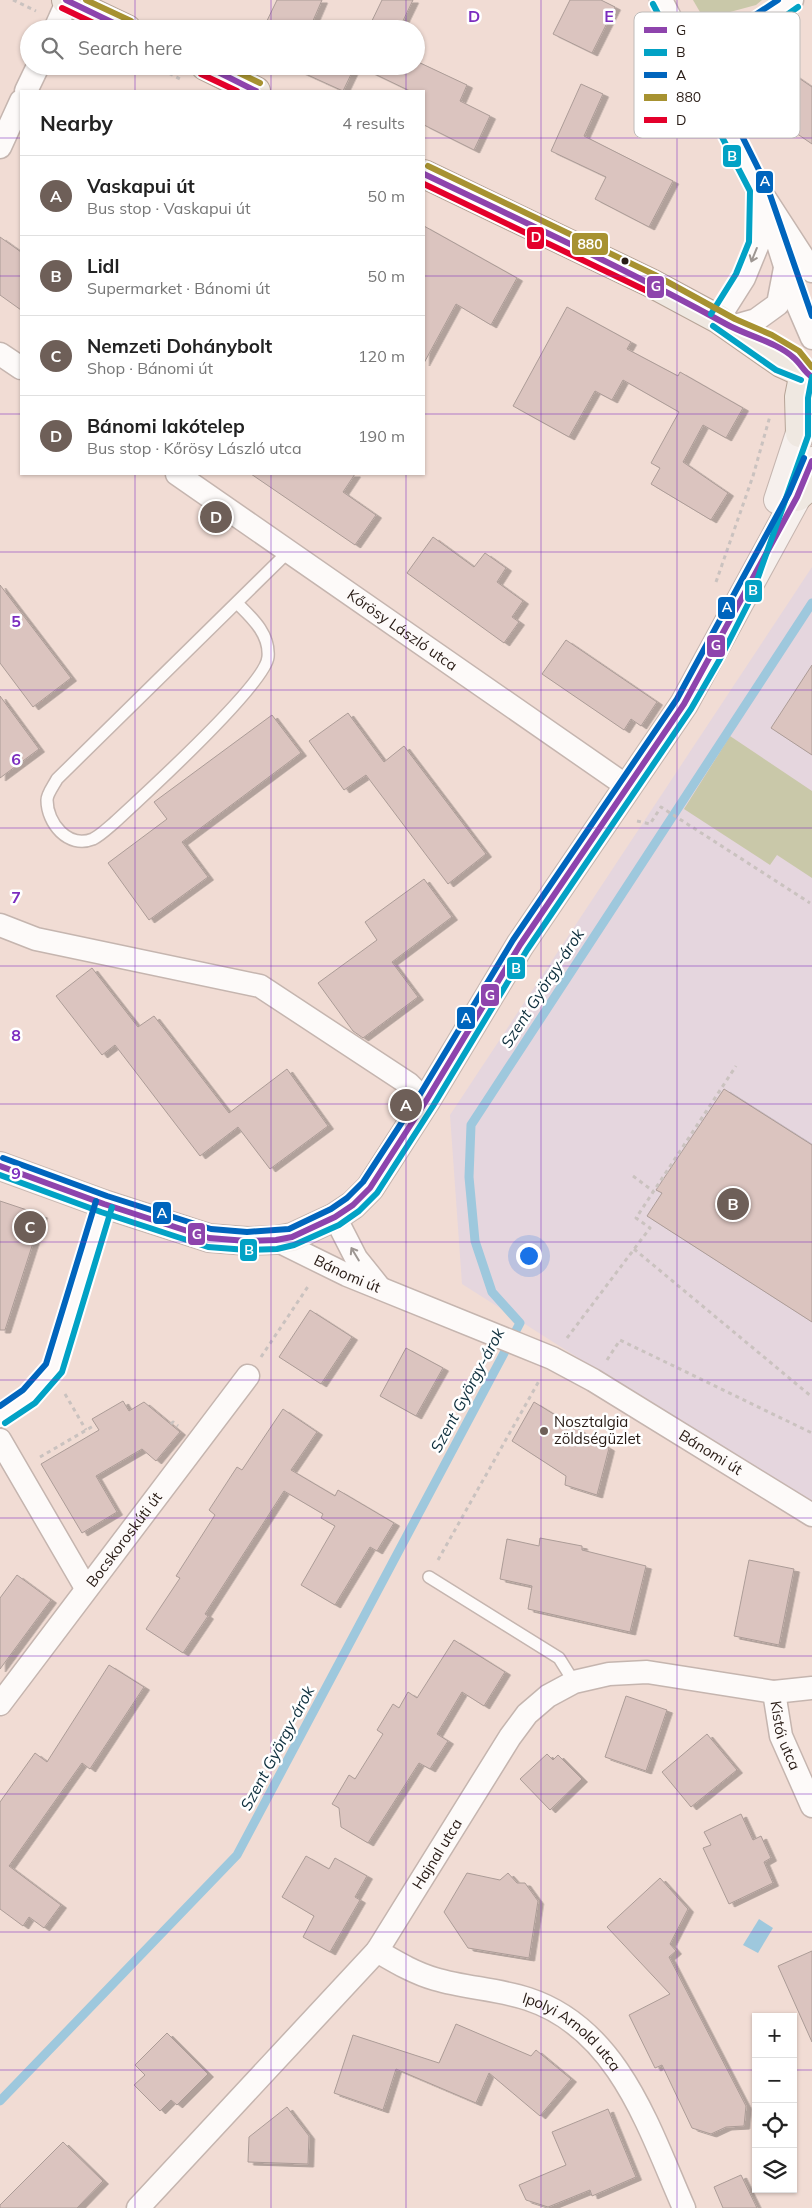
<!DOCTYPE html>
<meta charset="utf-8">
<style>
:root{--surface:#fff;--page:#f2f2f2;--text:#222;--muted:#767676;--line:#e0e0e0;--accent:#6e5f58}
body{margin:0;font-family:Mulish,sans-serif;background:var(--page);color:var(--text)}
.controls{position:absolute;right:15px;bottom:15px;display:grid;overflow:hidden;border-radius:0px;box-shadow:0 1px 4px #0004}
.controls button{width:45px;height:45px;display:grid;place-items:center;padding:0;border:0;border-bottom:1px solid var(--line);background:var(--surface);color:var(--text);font:25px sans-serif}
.you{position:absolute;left:528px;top:1255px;width:18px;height:18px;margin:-12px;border:4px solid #fff;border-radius:50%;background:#1a73e8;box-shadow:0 0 0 8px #1a73e833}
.badge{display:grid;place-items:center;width:32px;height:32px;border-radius:50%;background:var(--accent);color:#fff;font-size:16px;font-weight:700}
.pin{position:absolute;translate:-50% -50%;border:2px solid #fff;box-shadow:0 1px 5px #0006}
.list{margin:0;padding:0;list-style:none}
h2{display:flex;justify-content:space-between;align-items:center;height:65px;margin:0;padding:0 20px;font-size:21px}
h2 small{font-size:16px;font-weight:400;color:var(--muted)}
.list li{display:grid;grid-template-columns:32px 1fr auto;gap:15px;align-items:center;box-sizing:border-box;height:80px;padding:0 20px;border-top:1px solid var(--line)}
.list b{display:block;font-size:19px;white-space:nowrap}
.list p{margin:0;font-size:16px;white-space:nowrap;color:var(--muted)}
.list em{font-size:16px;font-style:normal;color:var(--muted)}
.icon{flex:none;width:28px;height:28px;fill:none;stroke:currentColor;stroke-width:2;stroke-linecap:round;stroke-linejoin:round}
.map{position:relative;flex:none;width:812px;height:2208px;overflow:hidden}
.search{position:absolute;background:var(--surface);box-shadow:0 1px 4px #0004;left:20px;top:20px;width:405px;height:55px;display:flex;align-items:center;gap:12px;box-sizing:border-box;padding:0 18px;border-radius:28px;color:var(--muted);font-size:19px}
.panel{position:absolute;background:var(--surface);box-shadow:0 1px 4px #0004;left:20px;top:90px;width:405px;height:385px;border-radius:0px}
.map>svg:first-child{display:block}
.commercial{fill:#e5d6de}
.green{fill:#c9c8a9}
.water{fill:#9ec8dd}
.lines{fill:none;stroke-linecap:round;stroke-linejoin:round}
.stream{stroke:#9ec8dd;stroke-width:9}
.building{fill:#dbc4bf;stroke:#ac9c97;filter:url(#shadow)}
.lane-casing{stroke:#c5b5af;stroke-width:14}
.street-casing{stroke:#c5b5af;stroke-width:25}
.secondary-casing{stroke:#c5b5af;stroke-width:30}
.primary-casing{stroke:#b6a497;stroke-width:30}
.path{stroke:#cac2bf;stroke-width:3;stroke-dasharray:4 4;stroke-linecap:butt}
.lane{stroke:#fdfaf9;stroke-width:11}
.street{stroke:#fdfaf9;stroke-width:22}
.secondary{stroke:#f6f0ed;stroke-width:28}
.primary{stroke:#efe8e1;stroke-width:28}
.bus-1-casing{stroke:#fff;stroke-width:10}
.bus-2-casing{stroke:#fff;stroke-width:10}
.bus-3-casing{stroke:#fff;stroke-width:10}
.bus-4-casing{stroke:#fff;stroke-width:10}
.bus-5-casing{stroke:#fff;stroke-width:10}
.bus-1{stroke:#8e44ad;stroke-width:6}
.bus-2{stroke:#02a2c5;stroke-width:6}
.bus-3{stroke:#0065bd;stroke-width:6}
.bus-4{stroke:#a79231;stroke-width:6}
.bus-5{stroke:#e4002b;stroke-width:6}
.oneway{stroke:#9d9692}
.grid{fill:none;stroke:#7b2cbf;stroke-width:1;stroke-opacity:0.55}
.bus-dot{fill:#281b15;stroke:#fff;stroke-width:2}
.poi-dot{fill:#6e5f58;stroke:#fff;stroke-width:2}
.labels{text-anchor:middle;stroke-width:5;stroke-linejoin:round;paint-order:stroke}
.street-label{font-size:15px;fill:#281b15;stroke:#fff}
.poi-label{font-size:15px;fill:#281b15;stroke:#fff;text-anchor:start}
.water-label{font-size:16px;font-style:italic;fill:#0e2f3d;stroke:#fff}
.key{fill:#fff;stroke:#bebbb9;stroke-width:1}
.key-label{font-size:14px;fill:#281b15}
.grid-label{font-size:16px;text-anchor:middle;font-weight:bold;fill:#7b2cbf;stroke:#fff;stroke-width:5;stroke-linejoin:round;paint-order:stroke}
.line-badge{stroke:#fff;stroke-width:2}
.badge-label{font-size:14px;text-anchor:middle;font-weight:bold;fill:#fff}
</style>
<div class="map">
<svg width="812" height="2208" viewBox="0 0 812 2208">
<defs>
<filter id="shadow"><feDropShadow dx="5.5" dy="3" stdDeviation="0" flood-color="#0004"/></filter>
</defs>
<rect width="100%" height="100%" fill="#f1dcd4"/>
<polygon class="commercial" points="812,567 812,1507 462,1284 450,1115"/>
<g class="green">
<polygon points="693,0 762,0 756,5 704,19"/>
<polygon points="730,736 812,791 812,878 777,855 770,865 684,809"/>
</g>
<polygon class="water" points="759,1919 773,1928 758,1953 743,1945"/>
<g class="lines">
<polyline class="stream" points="0,2101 237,1855 520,1323 492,1292 475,1241 469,1177 471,1125 812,603"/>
</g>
<g class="building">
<polygon points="277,0 322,0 312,23 324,29 263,29"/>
<polygon points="382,0 413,0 399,29 368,29"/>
<polygon points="570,0 601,0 615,7 592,53 553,34"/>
<polygon points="416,61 467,85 460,101 490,116 474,150 424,125 424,91 410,91 358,66 416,66"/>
<polygon points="288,66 355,66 343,91"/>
<polygon points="790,72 812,87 812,144 764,111"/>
<polygon points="581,84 603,94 584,136 673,181 649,227 595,199 606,177 551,151"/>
<polygon points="424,226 517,278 491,325 456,304 424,363"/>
<polygon points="0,237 21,252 21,310 0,295"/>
<polygon points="567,307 631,342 627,349 678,376 680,372 743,408 726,438 703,425 683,462 728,493 711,520 651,484 660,468 651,463 679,412 623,380 612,400 595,391 569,437 513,406"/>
<polygon points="251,474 355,474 343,492 376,515 355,545"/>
<polygon points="433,537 474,567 485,553 506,568 497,582 523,601 512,617 519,622 504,643 407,573"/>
<polygon points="0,585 71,678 33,707 0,663"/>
<polygon points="566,640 657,702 641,726 631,719 624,730 542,674"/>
<polygon points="812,665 812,755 771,728"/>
<polygon points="0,696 39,749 0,778"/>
<polygon points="348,713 384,762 404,746 486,854 448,884 366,775 344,790 309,741"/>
<polygon points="272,715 301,753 182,842 208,877 149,920 108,863 167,819 154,802"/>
<polygon points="424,879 452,917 392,962 418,997 363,1038 353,1031 318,983 377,940 365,922"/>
<polygon points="92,968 138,1027 154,1016 229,1113 287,1069 328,1126 270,1169 238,1127 200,1156 115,1045 102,1055 56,996"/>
<polygon points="724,1089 812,1145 812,1322 647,1216 662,1193 656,1190"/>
<polygon points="0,1201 42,1215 5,1330 0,1330"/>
<polygon points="310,1310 352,1337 321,1384 279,1357"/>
<polygon points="406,1348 443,1368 416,1416 380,1396"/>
<polygon points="123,1401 129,1411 144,1402 180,1432 156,1461 142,1449 96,1476 117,1512 82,1533 41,1464 99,1430 92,1419"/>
<polygon points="534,1402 609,1448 597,1495 565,1485 566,1476 512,1441"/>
<polygon points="283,1409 317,1432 291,1470 335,1496 338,1490 394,1523 377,1551 370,1547 335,1605 301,1585 335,1526 321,1518 323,1514 284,1491 205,1614 208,1616 183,1653 146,1629 180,1578 176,1576 215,1515 209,1510 237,1467 242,1470"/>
<polygon points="540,1538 582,1546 582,1550 646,1566 630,1632 528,1609 532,1586 500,1579 507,1539 539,1546"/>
<polygon points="749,1560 794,1569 779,1645 734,1636"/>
<polygon points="17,1575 51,1600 0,1669 0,1598"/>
<polygon points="454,1640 505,1672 484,1706 462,1692 437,1734 448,1741 430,1769 419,1763 368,1843 341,1827 339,1808 332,1804 349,1775 355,1779 383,1734 377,1730 393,1704 399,1708 408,1692 417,1698"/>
<polygon points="109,1665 144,1687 90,1769 82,1763 9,1866 61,1905 44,1928 29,1917 23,1926 0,1909 0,1802 35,1753 47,1762"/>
<polygon points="626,1696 667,1710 646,1771 605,1757"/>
<polygon points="707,1734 737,1770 691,1807 662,1772"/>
<polygon points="547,1754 553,1760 558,1755 582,1779 550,1810 520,1779"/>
<polygon points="741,1814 753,1840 761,1836 771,1858 764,1862 773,1883 729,1904 703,1848 711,1845 704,1832"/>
<polygon points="306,1856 329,1869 335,1858 367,1876 355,1897 360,1900 330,1952 303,1937 314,1916 282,1897"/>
<polygon points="467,1873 500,1880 508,1873 517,1883 525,1883 538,1901 529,1958 468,1948 444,1912"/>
<polygon points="660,1878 688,1909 670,1944 676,1951 669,1957 746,2106 744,2126 726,2127 711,2134 692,2128 662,2065 655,2068 629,2015 670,1994 607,1927"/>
<polygon points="812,1951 812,2042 778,1966"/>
<polygon points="456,2024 531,2056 536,2050 571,2079 540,2116 489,2073 476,2103 396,2069 383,2110 334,2093 353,2035 439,2063"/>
<polygon points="167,2033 208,2074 177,2105 171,2100 160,2111 134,2085 145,2075 135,2065"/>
<polygon points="287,2107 309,2136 308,2164 248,2162 249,2137"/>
<polygon points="608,2109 636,2177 592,2196 590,2190 548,2207 526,2200 519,2185 566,2165 552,2132"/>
<polygon points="63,2142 103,2181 77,2208 0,2208 0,2205"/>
<polygon points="741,2175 757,2208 723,2208 714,2187"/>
</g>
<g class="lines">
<g class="lane-casing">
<g id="lane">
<path d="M237 603C252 618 270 634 268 657 266 684 141 798 115 822 109 827 101 835 93 839 68 849 47 823 47 800 47 794 54 785 57 779L289 551"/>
<polyline points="429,1577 559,1658 574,1682"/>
</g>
</g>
<g class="street-casing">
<g id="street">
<polyline points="661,0 759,189 812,271"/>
<polyline points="55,29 68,0"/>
<path d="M693 58C728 41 762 26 792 0"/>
<polyline points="26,91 38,66"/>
<polyline points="0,147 21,101"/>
<polyline points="773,228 796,301 812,338"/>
<polyline points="718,319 744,278 758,244 759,189"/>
<polyline points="731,327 756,320 778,304 785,268"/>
<polyline points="0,354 21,368"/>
<path id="s1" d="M177 474 628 787"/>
<polyline points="0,925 36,939 260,986 409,1084 426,1101"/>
<polyline points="335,1217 356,1258 380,1288"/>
<path id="s2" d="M276 1240 347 1275 552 1358 593 1380 812 1515"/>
<polyline points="0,1416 29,1397 54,1368 104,1204"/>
<polyline points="0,1440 86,1588"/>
<path id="s3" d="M774 1692 781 1736 812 1806"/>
<path id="s4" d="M0 1704 248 1376"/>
<path id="s5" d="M377 1951C396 1962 414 1973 435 1979 465 1988 498 1989 528 1999 619 2029 649 2129 684 2208"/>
<path id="s6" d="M138 2208 377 1951 510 1737 527 1714 548 1696 574 1682 609 1674 647 1672 774 1692 812 1688"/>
</g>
</g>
<g class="secondary-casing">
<g id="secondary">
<polyline points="778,500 800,433 812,417"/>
<polyline points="0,1166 104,1204 209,1238 247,1241 276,1240 292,1237 335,1217 353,1205 370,1188 426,1101 520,945 684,704 797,497 812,461"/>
</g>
</g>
<g class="primary-casing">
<g id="primary">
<polyline points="66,0 127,29"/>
<polyline points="205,66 256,91"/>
<polyline points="424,174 651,283 718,319 781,363 812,377"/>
<polyline points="800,433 799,397 804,372"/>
<polyline points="797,497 812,484"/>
</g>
</g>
<g class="path">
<polyline points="13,0 36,11"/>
<polyline points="155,66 180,79"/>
<polyline points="716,582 753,476 770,416"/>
<polyline points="637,821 650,824 661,807 810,903"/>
<polyline points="633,1176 653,1191"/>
<polyline points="634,1249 812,1397"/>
<polyline points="567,1338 650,1228 636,1218 736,1066"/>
<polyline points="261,1357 309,1285"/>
<polyline points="607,1360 620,1340 812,1433"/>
<polyline points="65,1394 86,1430"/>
<polyline points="171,1424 173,1422 178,1426"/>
<polyline points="40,1457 95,1425"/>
<polyline points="438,1560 539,1381"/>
</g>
<use href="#lane" class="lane"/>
<use href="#street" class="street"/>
<use href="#secondary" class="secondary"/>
<use href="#primary" class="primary"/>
<g class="bus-1-casing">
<g id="bus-1">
<polyline points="66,0 126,29"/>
<polyline points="206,66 256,91"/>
<path d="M424 174C526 223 628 270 726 324 747 336 777 342 794 358 801 364 804 372 812 377"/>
<polyline points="0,1166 104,1204 209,1238 247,1241 276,1240 292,1237 335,1217 353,1205 370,1188 426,1101 520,945 684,704 797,497 812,461"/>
</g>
</g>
<g class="bus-2-casing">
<g id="bus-2">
<polyline points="653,4 750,191 749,242 736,274 711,314"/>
<polyline points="697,66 761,33 798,7"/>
<polyline points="713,326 776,370 801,380"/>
<polyline points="0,1175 101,1212 208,1247 247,1250 277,1249 294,1245 339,1225 359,1211 377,1193 433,1106 527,950 691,709 720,659 750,600 808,436 808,398 812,377"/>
<polyline points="5,1423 35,1403 62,1372 112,1207"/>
</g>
</g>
<g class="bus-3-casing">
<g id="bus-3">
<polyline points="689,50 740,25 778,0"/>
<polyline points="701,54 767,186 812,316"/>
<polyline points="3,1158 107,1196 211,1229 247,1232 289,1229 331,1209 347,1198 363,1182 419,1096 513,940 677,699 789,493 804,458"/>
<polyline points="0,1406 23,1390 46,1364 96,1201"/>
</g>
</g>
<g class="bus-4-casing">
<g id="bus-4">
<polyline points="86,0 131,21"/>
<polyline points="225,66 260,83"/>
<polyline points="428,166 655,275 735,319 772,335 799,351 812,367"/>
</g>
</g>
<g class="bus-5-casing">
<g id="bus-5">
<polyline points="62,8 106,29"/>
<polyline points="201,74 237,91"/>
<polyline points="424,184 647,291"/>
</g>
</g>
<use href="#bus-1" class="bus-1"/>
<use href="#bus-2" class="bus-2"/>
<use href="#bus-3" class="bus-3"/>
<use href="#bus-4" class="bus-4"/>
<use href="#bus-5" class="bus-5"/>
</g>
<defs><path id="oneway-shaft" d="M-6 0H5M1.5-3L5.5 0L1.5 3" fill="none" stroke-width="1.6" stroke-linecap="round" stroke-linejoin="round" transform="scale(1.25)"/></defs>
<g class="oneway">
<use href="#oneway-shaft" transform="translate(754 255) rotate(112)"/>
<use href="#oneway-shaft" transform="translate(355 1254) rotate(-121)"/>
</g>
<path class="grid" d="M135 0V29M271 0V29M406 0V29M541 0V2208M677 0V2208M135 66V91M271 66V91M406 66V91M0 138H21M424 138H812M0 276H21M424 276H812M0 414H21M424 414H812M135 474V2208M271 474V2208M406 474V2208M0 552H812M0 690H812M0 828H812M0 966H812M0 1104H812M0 1242H812M0 1380H812M0 1518H812M0 1656H812M0 1794H812M0 1932H812M0 2070H756M793 2070H812"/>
<circle class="bus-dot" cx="625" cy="261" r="4.5"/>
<circle class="poi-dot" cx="544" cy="1431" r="5"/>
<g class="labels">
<g class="street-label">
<text dy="5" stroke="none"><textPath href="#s1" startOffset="274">Kőrösy László utca</textPath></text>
<text dy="5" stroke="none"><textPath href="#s2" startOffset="79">Bánomi út</textPath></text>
<text dy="5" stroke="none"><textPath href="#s2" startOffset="485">Bánomi út</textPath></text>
<text dy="5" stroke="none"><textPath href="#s4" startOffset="206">Bocskoroskúti út</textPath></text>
<text dy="5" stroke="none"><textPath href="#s3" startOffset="45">Kistói utca</textPath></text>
<text dy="5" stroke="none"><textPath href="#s6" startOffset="465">Hajnal utca</textPath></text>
<text dy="5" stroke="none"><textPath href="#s5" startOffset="215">Ipolyi Arnold utca</textPath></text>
</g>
<g class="poi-label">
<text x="554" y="1427">Nosztalgia<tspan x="554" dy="17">zöldségüzlet</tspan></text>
</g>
<g class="water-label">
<text transform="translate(542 988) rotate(-57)" y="6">Szent György-árok</text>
<text transform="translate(467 1390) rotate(-62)" y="6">Szent György-árok</text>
<text transform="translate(277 1748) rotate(-62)" y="6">Szent György-árok</text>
</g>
</g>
<rect x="634" y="12" width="166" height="126" rx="8" class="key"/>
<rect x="644" y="27" width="23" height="6" fill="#8e44ad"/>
<rect x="644" y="49" width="23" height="7" fill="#02a2c5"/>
<rect x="644" y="72" width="23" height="6" fill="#0065bd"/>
<rect x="644" y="94" width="23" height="7" fill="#a79231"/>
<rect x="644" y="117" width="23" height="6" fill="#e4002b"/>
<g class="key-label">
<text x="676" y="35">G</text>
<text x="676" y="57">B</text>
<text x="676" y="80">A</text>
<text x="676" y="102">880</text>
<text x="676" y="125">D</text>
</g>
<g class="grid-label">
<text x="474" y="22">D</text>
<text x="609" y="22">E</text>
<text x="16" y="627">5</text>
<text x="16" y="765">6</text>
<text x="16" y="903">7</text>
<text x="16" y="1041">8</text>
<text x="16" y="1179">9</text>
</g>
<g class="line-badge">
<rect x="722" y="144" width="20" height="24" rx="5" fill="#02a2c5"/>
<rect x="755" y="170" width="19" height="24" rx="5" fill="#0065bd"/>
<rect x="526" y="226" width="19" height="24" rx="5" fill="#e4002b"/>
<rect x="571" y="232" width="38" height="24" rx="5" fill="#a79231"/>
<rect x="646" y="275" width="19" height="24" rx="5" fill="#8e44ad"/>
<rect x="744" y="579" width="19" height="24" rx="5" fill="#02a2c5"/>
<rect x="717" y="596" width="19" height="24" rx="5" fill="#0065bd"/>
<rect x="706" y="634" width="20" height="24" rx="5" fill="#8e44ad"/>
<rect x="506" y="956" width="20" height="24" rx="5" fill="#02a2c5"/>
<rect x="480" y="983" width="20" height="24" rx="5" fill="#8e44ad"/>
<rect x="456" y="1006" width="20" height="24" rx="5" fill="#0065bd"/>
<rect x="152" y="1201" width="20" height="24" rx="5" fill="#0065bd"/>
<rect x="187" y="1222" width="19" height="24" rx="5" fill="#8e44ad"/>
<rect x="239" y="1238" width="19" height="24" rx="5" fill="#02a2c5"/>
</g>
<g class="badge-label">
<text x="732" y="161">B</text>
<text x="765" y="186">A</text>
<text x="536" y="242">D</text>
<text x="590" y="249">880</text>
<text x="656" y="291">G</text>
<text x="753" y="595">B</text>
<text x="727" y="612">A</text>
<text x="716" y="650">G</text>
<text x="516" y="973">B</text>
<text x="490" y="1000">G</text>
<text x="466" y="1023">A</text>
<text x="162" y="1218">A</text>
<text x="197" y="1239">G</text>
<text x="249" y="1255">B</text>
</g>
</svg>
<div class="controls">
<button>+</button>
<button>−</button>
<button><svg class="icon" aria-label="locate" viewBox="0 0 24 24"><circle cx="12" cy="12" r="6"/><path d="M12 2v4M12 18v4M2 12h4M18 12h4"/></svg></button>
<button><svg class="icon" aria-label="layers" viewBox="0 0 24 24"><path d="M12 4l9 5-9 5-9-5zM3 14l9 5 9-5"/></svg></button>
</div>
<div class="you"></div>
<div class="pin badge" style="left:406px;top:1105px">A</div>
<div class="pin badge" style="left:733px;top:1204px">B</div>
<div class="pin badge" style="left:30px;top:1227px">C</div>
<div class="pin badge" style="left:216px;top:517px">D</div>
<div class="search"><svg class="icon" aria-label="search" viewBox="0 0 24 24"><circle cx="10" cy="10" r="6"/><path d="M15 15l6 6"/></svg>Search here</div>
<section class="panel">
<h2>Nearby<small>4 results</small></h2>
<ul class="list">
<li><span class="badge">A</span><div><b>Vaskapui út</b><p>Bus stop · Vaskapui út</p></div><em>50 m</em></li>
<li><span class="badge">B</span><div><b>Lidl</b><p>Supermarket · Bánomi út</p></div><em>50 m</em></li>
<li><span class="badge">C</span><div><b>Nemzeti Dohánybolt</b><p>Shop · Bánomi út</p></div><em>120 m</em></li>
<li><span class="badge">D</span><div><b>Bánomi lakótelep</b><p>Bus stop · Kőrösy László utca</p></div><em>190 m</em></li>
</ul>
</section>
</div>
